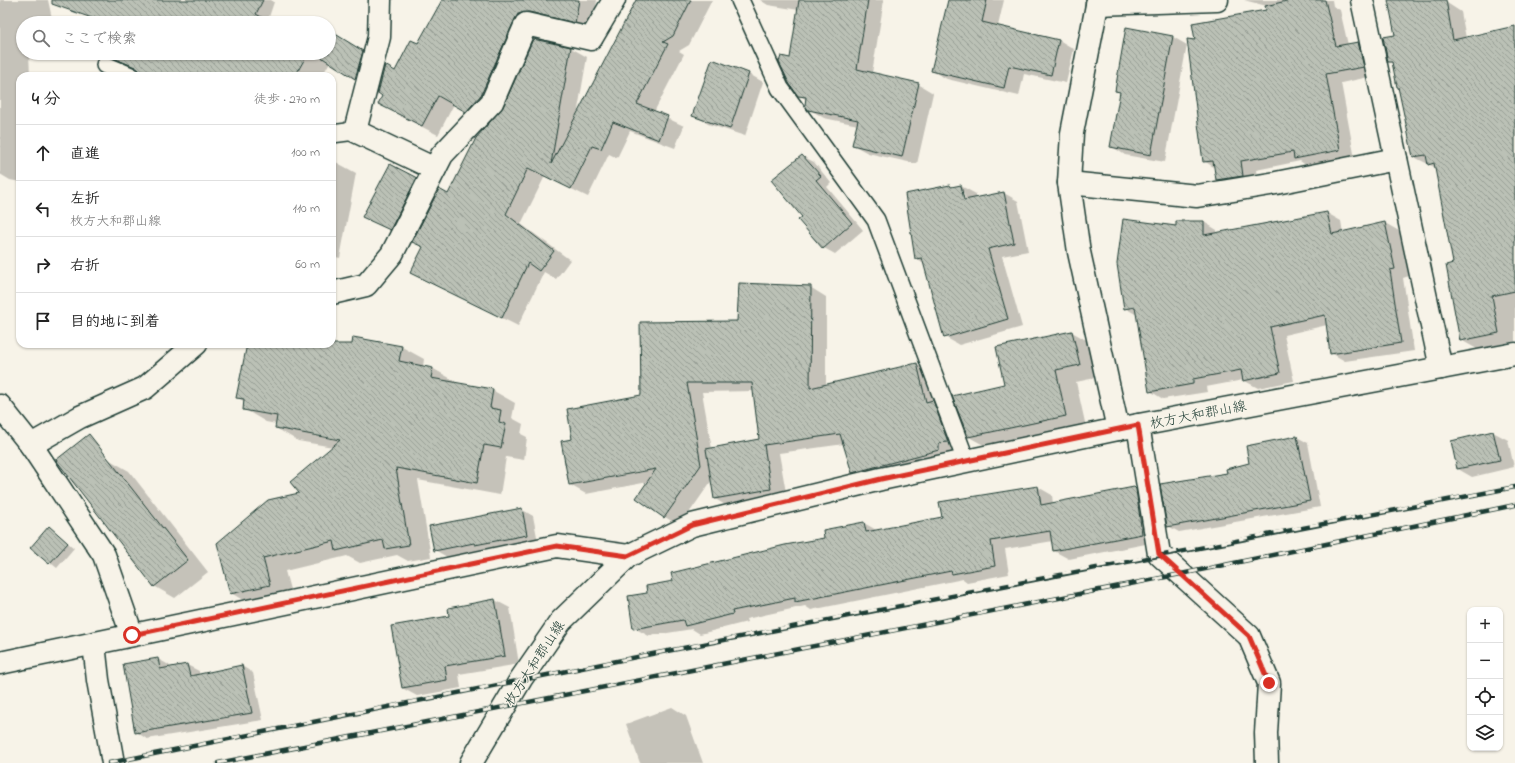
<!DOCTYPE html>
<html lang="ja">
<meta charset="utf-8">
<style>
:root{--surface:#fff;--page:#f6f6f6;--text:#222;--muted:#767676;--line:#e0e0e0}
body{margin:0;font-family:"Indie Flower","Klee One",sans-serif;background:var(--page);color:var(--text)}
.controls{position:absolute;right:12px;bottom:12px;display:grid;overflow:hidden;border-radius:8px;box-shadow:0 1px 3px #0004}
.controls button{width:36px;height:36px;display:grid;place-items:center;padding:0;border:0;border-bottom:1px solid var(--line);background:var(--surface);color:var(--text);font:20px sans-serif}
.stop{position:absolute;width:12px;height:12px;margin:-9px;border:3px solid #d93025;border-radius:50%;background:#fff}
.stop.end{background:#d93025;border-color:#fff;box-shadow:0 1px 4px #0008}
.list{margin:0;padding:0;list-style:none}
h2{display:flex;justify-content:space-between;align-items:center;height:52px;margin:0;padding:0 16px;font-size:17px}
h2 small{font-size:13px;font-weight:400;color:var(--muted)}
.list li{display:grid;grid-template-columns:26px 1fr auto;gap:12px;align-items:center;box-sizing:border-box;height:56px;padding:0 16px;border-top:1px solid var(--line)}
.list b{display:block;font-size:15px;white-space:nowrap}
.list p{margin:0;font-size:13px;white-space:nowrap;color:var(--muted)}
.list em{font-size:13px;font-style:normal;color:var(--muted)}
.icon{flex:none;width:22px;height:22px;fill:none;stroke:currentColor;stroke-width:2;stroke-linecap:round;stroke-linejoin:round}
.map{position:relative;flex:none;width:1515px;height:763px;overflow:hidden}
.search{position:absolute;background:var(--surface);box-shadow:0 1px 3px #0004;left:16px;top:16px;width:320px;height:44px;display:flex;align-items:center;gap:10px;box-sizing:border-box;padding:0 14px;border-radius:22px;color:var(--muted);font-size:15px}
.panel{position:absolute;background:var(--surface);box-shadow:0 1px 3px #0004;left:16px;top:72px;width:320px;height:276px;border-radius:12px}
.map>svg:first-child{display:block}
.shadow{fill:#0003;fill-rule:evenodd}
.building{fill:url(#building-back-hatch);stroke:#1f3d34}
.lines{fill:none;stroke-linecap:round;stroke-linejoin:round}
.lane-casing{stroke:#1f3d34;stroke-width:20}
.street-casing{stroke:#1f3d34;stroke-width:25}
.primary-casing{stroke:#1f3d34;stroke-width:25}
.lane{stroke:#f7f3e8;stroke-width:17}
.street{stroke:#f7f3e8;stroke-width:22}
.primary{stroke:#f7f3e8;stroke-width:22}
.rail-casing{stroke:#1f3d34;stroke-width:4.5}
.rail{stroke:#f7f3e8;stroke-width:3;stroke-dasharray:9;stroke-linecap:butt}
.route{stroke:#d93025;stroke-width:5}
.labels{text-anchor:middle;stroke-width:3;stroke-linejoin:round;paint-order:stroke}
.street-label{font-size:14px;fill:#1f3d34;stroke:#f7f3e8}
</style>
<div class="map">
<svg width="1515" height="763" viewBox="0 0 1515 763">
<defs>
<pattern id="building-back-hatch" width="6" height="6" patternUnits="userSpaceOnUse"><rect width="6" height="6" fill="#bbc1b6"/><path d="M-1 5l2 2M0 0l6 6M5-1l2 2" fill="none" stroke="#979e95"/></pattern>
</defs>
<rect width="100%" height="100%" fill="#f7f3e8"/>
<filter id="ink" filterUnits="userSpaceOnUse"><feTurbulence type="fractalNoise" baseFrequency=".025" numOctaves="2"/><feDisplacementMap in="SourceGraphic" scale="8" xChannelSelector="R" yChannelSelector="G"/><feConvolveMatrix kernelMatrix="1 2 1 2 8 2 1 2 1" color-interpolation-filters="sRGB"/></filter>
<g filter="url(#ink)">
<g class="shadow">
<polygon points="0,0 48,0 53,23 23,23 23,53 29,53 30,76 20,76 20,182 10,180 0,174"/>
<polygon points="95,0 154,0 146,23 101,23 90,16"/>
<polygon points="181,0 271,0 274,2 267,23 169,23"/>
<polygon points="454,0 597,0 592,31 535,23 482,120 454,104 438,135 395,113 395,72"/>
<polygon points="637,0 712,0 689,45 679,51 684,54 654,112 684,126 675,148 630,131 617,158 609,154 588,197 545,176 521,224 570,260 556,279 544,272 518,326 411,273 449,195 571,48 587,57 577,115"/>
<polygon points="760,0 884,0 872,73 918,84 933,93 917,164 868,153 853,145 858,125 824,118 809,109 807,100 799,95 790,59 799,10 768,5"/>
<polygon points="949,0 1004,0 998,26 1059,40 1074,49 1066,83 1024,74 1019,96 947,79 932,71"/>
<polygon points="1244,0 1332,0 1333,6 1340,10 1348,45 1358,43 1373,52 1378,75 1341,83 1355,159 1310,168 1300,161 1256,170 1258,184 1232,188 1217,180 1215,168 1204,161 1196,42 1278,9"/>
<polygon points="1389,0 1446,0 1447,3 1461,12 1466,38 1515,27 1515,341 1477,349 1461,340 1454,264 1436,168 1414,157 1394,64 1389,62 1397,36"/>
<polygon points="340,37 369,56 363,82 330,62 322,76 267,76 272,53 329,53 329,39"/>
<polygon points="1173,37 1187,45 1165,162 1125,155 1111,146 1121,93 1116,90"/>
<polygon points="712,61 749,74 763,82 745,136 708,124 694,115"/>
<polygon points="71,74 79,76 70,76"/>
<polygon points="802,156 814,162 831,183 827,187 863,230 835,254 824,248 804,217"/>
<polygon points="332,160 356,173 340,258 332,256"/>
<polygon points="416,179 430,187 405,238 378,224"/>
<path d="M950 186 953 187 961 186 976 194V199L1004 193 1018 201 1028 251 1002 256 1022 327 959 345 945 337 924 264 916 259ZM962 193H964L966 205H964Z"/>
<polygon points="1327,213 1341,221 1343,233 1385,223 1399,231 1409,276 1403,278 1414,351 1345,361 1331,353 1327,325 1284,335 1294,381 1258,388 1243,380 1206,387 1207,392 1163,399 1150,391 1137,315 1125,308 1177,227 1204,222 1217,230 1217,233"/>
<path d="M810 287 826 297V386L917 364 932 373 963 450 868 482 852 473 844 444 779 453 787 498 731 508 715 499 712 480 680 526 665 517 648 482 586 494 570 485 574 440 642 396 738 322ZM754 391 761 440 712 449 702 392Z"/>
<polygon points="1072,332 1093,344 1100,377 1076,382 1086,427 989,448 969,437"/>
<polygon points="248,344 402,347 424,359 423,367 432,368 455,381 454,383 492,390 515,403 512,418 523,424 521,434 527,437 524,460 506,457 500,495 418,480 431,557 408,561 397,555 360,563 347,556 285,571 292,597 253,606 231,593 333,447 298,441 276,428 276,424 266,422 244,409 245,402 237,397"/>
<polygon points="1493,432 1508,440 1514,467 1472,477 1458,469"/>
<polygon points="1297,437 1308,443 1320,507 1179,532 1168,526 1228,473 1251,464"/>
<polygon points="108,459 129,471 208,572 175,598 154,586"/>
<polygon points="1038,487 1052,495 1053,504 1133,488 1148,497 1156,542 1069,559 1054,551 1053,541 1005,549 1009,574 967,582 963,579 811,610 805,606 746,619 747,622 700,634 692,629 649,636 634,628 649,594 675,582 825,539 864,523 878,531 943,518"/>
<polygon points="521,509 533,516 538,542 447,557 435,550"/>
<polygon points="49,527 74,548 57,568 32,548"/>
<polygon points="495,600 510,608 519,664 459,674 461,688 417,696 402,688 450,617 449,609"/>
<polygon points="158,659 169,665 170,668 187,665 199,671 199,675 242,666 253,673 263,720 147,739 136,732"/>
<polygon points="672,707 686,716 703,763 640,763 626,724"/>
</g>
<g class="building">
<polygon points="52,0 263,0 256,14 272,23 106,23 52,4"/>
<polygon points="442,0 579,0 575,23 529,12 518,14 515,19 481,95 466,112 438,96 422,126 378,104 382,96 378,93 385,65 395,71 411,40 418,43"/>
<polygon points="636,0 691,0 673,36 663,42 668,44 637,104 668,116 659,140 613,122 601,149 592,146 571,189 528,168 506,214 554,251 539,271 528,263 502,318 410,273 423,247 412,242 439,189 448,194 476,138 503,107 533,39 571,47 551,164"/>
<polygon points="799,0 868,0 857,69 919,83 902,157 852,145 858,120 808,110 805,105 806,97 798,96 789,83 779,62 781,56 790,58"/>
<polygon points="948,0 987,0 982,22 1059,40 1051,75 1009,66 1004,88 931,71"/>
<polygon points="1291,0 1325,0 1336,46 1358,42 1364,67 1326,74 1340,150 1294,159 1293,152 1241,161 1243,176 1216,180 1213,161 1203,162 1187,39 1195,40 1192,23 1266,10 1265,6"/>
<polygon points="1388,0 1446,0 1453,40 1515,26 1515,291 1492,296 1499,333 1460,341 1446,265 1453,263 1434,163 1428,165 1426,155 1413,157 1398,87 1397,87 1392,62 1388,62 1383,37 1395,35"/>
<polygon points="1126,27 1173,36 1151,155 1110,147 1120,92 1115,91"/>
<polygon points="332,32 363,51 355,79 318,55 319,53 329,53 329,37"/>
<polygon points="109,53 308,53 295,76 141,76 139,70 135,67 108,56"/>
<polygon points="712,59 749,73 730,129 692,116"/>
<polygon points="802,155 821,176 816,180 852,223 823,249 798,220 802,217 771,180"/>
<polygon points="390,164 417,178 390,230 362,217"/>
<polygon points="950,185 951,187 961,185 964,200 1004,192 1014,243 988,249 1008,319 944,338 922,258 915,259 905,194"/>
<polygon points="1327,212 1332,234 1385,222 1395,269 1390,270 1401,343 1330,354 1325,315 1270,327 1280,373 1243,381 1241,370 1193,379 1193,384 1149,392 1135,307 1124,309 1117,264 1123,219 1176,226 1176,221 1204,221 1204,235"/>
<polygon points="739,283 811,286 810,388 917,363 926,402 933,400 948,442 939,443 939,450 852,473 840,434 764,445 771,489 714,499 706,449 759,439 752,383 687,383 701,465 664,518 636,498 656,469 569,485 561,441 572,439 567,409 641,395 640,322 737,321"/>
<polygon points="1072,331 1080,365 1056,370 1066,416 968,437 952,396 1004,384 996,347"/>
<polygon points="353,337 402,346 399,361 433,368 431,378 493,389 490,408 501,410 499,422 506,424 501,448 484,445 477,483 396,468 409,545 385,549 383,540 336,551 334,541 263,558 270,585 230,594 217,543 268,500 299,493 290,482 340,440 275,428 277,416 243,410 244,399 236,398 247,344 352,344"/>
<polygon points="1493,431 1500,460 1457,469 1451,441"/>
<polygon points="89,434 188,560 154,587 56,460"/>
<polygon points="1297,436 1310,501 1167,527 1160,484 1227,473 1226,469 1249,463 1246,446"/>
<polygon points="1038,486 1041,505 1134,487 1136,489 1142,534 1053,551 1050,531 991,541 995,566 952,574 951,571 795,602 795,598 732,611 733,614 685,626 683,620 633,629 628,596 647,593 646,586 673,581 671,573 785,545 824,538 823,530 864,522 866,532 942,517 939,502"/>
<polygon points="522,508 527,535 475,545 474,543 434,551 429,526"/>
<polygon points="49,526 68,543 49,564 30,548"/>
<polygon points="495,599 505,656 445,666 447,680 402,688 391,626 449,616 448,608"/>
<polygon points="158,658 160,669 187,664 190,676 242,665 252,713 135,733 123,664"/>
</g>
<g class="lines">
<g class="lane-casing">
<g id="lane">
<polyline points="740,0 780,88 876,220 966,461"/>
<polyline points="105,65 131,76"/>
<polyline points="332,134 355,131"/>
</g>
</g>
<g class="street-casing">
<g id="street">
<polyline points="380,0 379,37 355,131 435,169"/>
<polyline points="1098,0 1072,133 1069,183 1079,252 1118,429"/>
<polyline points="1362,0 1441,368"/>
<polyline points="1097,4 1217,0"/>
<polyline points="1069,183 1197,196 1276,183 1396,159"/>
<polyline points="332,293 366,285 392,254 442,155 492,102 526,24 591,39 614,0"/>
<polyline points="0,406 31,445 104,555 132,635"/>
<polyline points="1138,425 1159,554 1249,636 1269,683 1266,733 1267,763"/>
<polyline points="31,445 80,417 145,388 196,344"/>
<polyline points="94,644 98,680 113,763"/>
<polyline points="0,663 557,546 628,556"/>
</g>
</g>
<g class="primary-casing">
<polyline id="primary" points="471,763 521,679 561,621 628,556 692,525 881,479 1118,429 1515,354"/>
</g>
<use href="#lane" class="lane"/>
<use href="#street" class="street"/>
<use href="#primary" class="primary"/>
<g class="rail-casing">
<g id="rail">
<path d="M109 763C577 668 1046 575 1515 487"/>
<polyline points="218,763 1181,574 1515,505"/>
</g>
</g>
<use href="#rail" class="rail"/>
</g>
</g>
<g class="lines" filter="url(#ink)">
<polyline class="route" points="132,635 557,546 628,556 692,525 881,479 1138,425 1159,554 1249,636 1269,683"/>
</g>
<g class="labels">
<g class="street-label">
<text transform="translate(1198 414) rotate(-11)" y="5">枚方大和郡山線</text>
<text transform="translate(534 663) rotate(-57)" y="5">枚方大和郡山線</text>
</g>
</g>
</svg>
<div class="controls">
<button>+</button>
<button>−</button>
<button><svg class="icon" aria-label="locate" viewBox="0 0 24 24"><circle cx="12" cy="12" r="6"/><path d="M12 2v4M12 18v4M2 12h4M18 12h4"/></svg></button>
<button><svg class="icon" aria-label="layers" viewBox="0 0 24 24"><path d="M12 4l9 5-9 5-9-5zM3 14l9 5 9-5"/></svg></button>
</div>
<div class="stop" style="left:132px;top:635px"></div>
<div class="stop end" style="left:1269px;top:683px"></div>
<div class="search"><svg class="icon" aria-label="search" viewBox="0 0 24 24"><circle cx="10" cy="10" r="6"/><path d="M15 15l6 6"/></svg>ここで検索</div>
<section class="panel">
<h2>4 分<small>徒歩 · 270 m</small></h2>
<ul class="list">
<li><svg class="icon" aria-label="ahead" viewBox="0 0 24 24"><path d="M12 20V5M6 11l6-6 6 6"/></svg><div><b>直進</b></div><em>100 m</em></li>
<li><svg class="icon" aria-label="left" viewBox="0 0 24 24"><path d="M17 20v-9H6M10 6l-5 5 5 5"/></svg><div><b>左折</b><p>枚方大和郡山線</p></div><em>110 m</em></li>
<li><svg class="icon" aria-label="right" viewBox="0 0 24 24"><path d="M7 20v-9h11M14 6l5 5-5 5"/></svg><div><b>右折</b></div><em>60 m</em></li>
<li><svg class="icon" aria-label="arrive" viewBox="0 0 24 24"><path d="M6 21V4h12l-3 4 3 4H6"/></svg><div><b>目的地に到着</b></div></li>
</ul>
</section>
</div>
